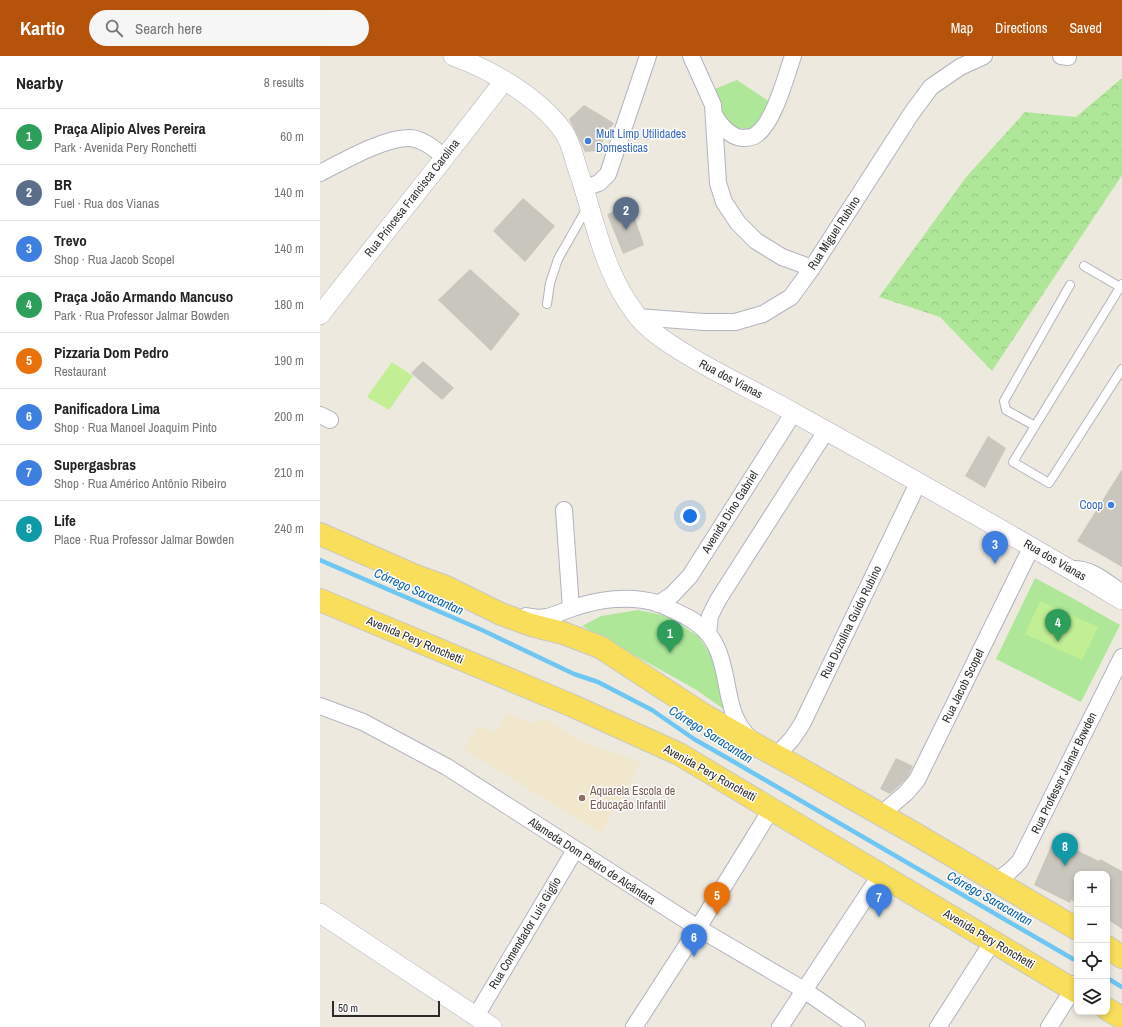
<!DOCTYPE html>
<meta charset="utf-8">
<style>
:root{--surface:#fff;--page:#f6f6f6;--text:#222;--muted:#767676;--line:#e0e0e0;--accent:#b45309}
body{margin:0;font-family:"Archivo Narrow",sans-serif;background:var(--page);color:var(--text)}
.controls{position:absolute;right:12px;bottom:12px;display:grid;overflow:hidden;border-radius:8px;box-shadow:0 2px 6px #0003}
.controls button{width:36px;height:36px;display:grid;place-items:center;padding:0;border:0;border-bottom:1px solid var(--line);background:var(--surface);color:var(--text);font:20px sans-serif}
.scale{position:absolute;left:12px;bottom:10px;width:108px;box-sizing:border-box;padding-left:4px;border:2px solid #2c2c2c;border-top:0;font-size:11px;line-height:14px;white-space:nowrap;color:#2c2c2c;-webkit-text-stroke:3px #fff;paint-order:stroke}
.you{position:absolute;left:370px;top:460px;width:14px;height:14px;margin:-10px;border:3px solid #fff;border-radius:50%;background:#1a73e8;box-shadow:0 0 0 6px #1a73e833}
.badge{display:grid;place-items:center;width:26px;height:26px;border-radius:50%;background:var(--accent);color:#fff;font-size:13px;font-weight:700}
.pin{position:absolute;translate:-50% -33px;filter:drop-shadow(0 1px 2px #0008)}
.pin::after{content:'';position:absolute;top:21px;width:14px;height:12px;background:inherit;clip-path:polygon(0 0,100% 0,50% 100%)}
.list{margin:0;padding:0;list-style:none}
h2{display:flex;justify-content:space-between;align-items:center;height:52px;margin:0;padding:0 16px;font-size:17px}
h2 small{font-size:13px;font-weight:400;color:var(--muted)}
.list li{display:grid;grid-template-columns:26px 1fr auto;gap:12px;align-items:center;box-sizing:border-box;height:56px;padding:0 16px;border-top:1px solid var(--line)}
.list b{display:block;font-size:15px;white-space:nowrap}
.list p{margin:0;font-size:13px;white-space:nowrap;color:var(--muted)}
.list em{font-size:13px;font-style:normal;color:var(--muted)}
.icon{flex:none;width:22px;height:22px;fill:none;stroke:currentColor;stroke-width:2;stroke-linecap:round;stroke-linejoin:round}
.map{position:relative;flex:none;width:802px;height:971px;overflow:hidden}
header{display:flex;align-items:center;gap:24px;box-sizing:border-box;height:56px;padding:0 20px;background:var(--accent);color:#fff}
header strong{font-size:19px}
nav{display:flex;gap:22px;margin-inline-start:auto;font-size:14px}
.search{width:280px;height:36px;background:var(--page);display:flex;align-items:center;gap:10px;box-sizing:border-box;padding:0 14px;border-radius:22px;color:var(--muted);font-size:15px}
main{display:flex}
aside{flex:1;background:var(--surface)}
.map>svg:first-child{display:block}
.education{fill:#f1e7cd}
.green{fill:#aee798}
.forest{fill:url(#forest-crowns)}
.pitch{fill:#c2ef94}
.lines{fill:none;stroke-linecap:round;stroke-linejoin:round}
.stream{stroke:#6dc7f5;stroke-width:4.5}
.building{fill:#c9c7bd}
.service-casing{stroke:#b2b3c0;stroke-width:10}
.minor-casing{stroke:#b2b3c0;stroke-width:18}
.tertiary-casing{stroke:#b2b3c0;stroke-width:20}
.primary-casing{stroke:#c8c8c8;stroke-width:24}
.service{stroke:#fff;stroke-width:8}
.minor{stroke:#fff;stroke-width:16}
.tertiary{stroke:#fff;stroke-width:19}
.primary{stroke:#f8de5a;stroke-width:22}
.shop-dot{fill:#3f7fe0;stroke:#fff;stroke-width:1.5}
.education-dot{fill:#8d6e63;stroke:#fff;stroke-width:1.5}
.labels{text-anchor:middle;stroke-width:3;stroke-linejoin:round;paint-order:stroke}
.shop-label{font-size:12px;fill:#366cbe;stroke:#fff;text-anchor:start}
.street-label{font-size:12px;fill:#2c2c2c;stroke:#fff}
.education-label{font-size:12px;fill:#785e54;stroke:#fff;text-anchor:start}
.water-label{font-size:13px;font-style:italic;fill:#0764a6;stroke:#fff}
</style>
<header>
<strong>Kartio</strong>
<div class="search"><svg class="icon" aria-label="search" viewBox="0 0 24 24"><circle cx="10" cy="10" r="6"/><path d="M15 15l6 6"/></svg>Search here</div>
<nav><a>Map</a><a>Directions</a><a>Saved</a></nav>
</header>
<main>
<aside>
<h2>Nearby<small>8 results</small></h2>
<ul class="list">
<li><span class="badge" style="background:#2e9e5b">1</span><div><b>Praça Alipio Alves Pereira</b><p>Park · Avenida Pery Ronchetti</p></div><em>60 m</em></li>
<li><span class="badge" style="background:#5c6f8a">2</span><div><b>BR</b><p>Fuel · Rua dos Vianas</p></div><em>140 m</em></li>
<li><span class="badge" style="background:#3f7fe0">3</span><div><b>Trevo</b><p>Shop · Rua Jacob Scopel</p></div><em>140 m</em></li>
<li><span class="badge" style="background:#2e9e5b">4</span><div><b>Praça João Armando Mancuso</b><p>Park · Rua Professor Jalmar Bowden</p></div><em>180 m</em></li>
<li><span class="badge" style="background:#e8710a">5</span><div><b>Pizzaria Dom Pedro</b><p>Restaurant</p></div><em>190 m</em></li>
<li><span class="badge" style="background:#3f7fe0">6</span><div><b>Panificadora Lima</b><p>Shop · Rua Manoel Joaquim Pinto</p></div><em>200 m</em></li>
<li><span class="badge" style="background:#3f7fe0">7</span><div><b>Supergasbras</b><p>Shop · Rua Américo Antônio Ribeiro</p></div><em>210 m</em></li>
<li><span class="badge" style="background:#0f9aa8">8</span><div><b>Life</b><p>Place · Rua Professor Jalmar Bowden</p></div><em>240 m</em></li>
</ul>
</aside>
<div class="map">
<svg width="802" height="971" viewBox="0 0 802 971">
<defs>
<pattern id="forest-crowns" width="20" height="18" patternUnits="userSpaceOnUse"><rect width="20" height="18" fill="#aee798"/><path d="M2 6a3 3 0 1 1 6 0M12 15a3 3 0 1 1 6 0" fill="none" stroke="#96c683"/></pattern>
</defs>
<rect width="100%" height="100%" fill="#eee9de"/>
<polygon class="education" points="188,657 209,667 226,663 259,684 321,707 281,777 144,694 158,669 176,677"/>
<g class="green">
<polygon points="417,24 453,48 436,74 410,71 390,35"/>
<polygon points="715,522 754,543 800,569 761,646 676,603"/>
<polygon points="318,554 347,560 378,580 402,615 405,654 375,633 262,570 281,560"/>
</g>
<polygon class="forest" points="802,22 802,119 672,315 620,261 559,241 647,120 705,56 756,61"/>
<g class="pitch">
<polygon points="72,306 93,320 69,354 47,341"/>
<polygon points="720,545 778,571 762,604 705,578"/>
</g>
<g class="lines">
<g class="stream">
<polyline points="0,504 162,574 254,618 278,626 332,654 374,683 409,703 753,903"/>
<polyline points="787,922 802,931"/>
</g>
</g>
<g class="building">
<polygon points="264,49 294,67 277,95 265,96 249,63"/>
<polygon points="203,142 235,170 205,206 173,175"/>
<polygon points="304,152 313,157 324,189 303,198 287,158"/>
<polygon points="150,213 200,258 171,295 118,244"/>
<polygon points="103,305 134,332 122,344 91,317"/>
<polygon points="668,380 686,392 665,432 645,420"/>
<polygon points="802,413 802,511 757,485"/>
<polygon points="576,702 593,710 588,721 579,730 570,738 560,733"/>
<polygon points="734,783 779,805 780,803 802,815 802,873 787,863 787,818 757,818 757,847 751,844 750,847 714,829"/>
</g>
<g class="lines">
<g class="service-casing">
<g id="service">
<polyline points="764,210 802,232"/>
<polyline points="802,228 693,406 729,427 802,313"/>
<polyline points="227,248 230,227 238,203 267,152"/>
<polyline points="715,370 686,354 684,345 750,229"/>
<path d="M751 509C772 508 786 521 802 532"/>
</g>
</g>
<g class="minor-casing">
<g id="minor">
<polyline points="371,0 393,49 398,127 404,146 418,167 436,185 462,201 492,212"/>
<polyline points="741,0 748,1"/>
<path d="M395 60C401 70 410 81 423 82 427 82 434 81 437 78 454 66 466 20 473 0"/>
<path d="M0 117C22 106 65 81 90 82 104 83 115 94 125 101"/>
<polyline points="264,132 279,127 288,118 328,0"/>
<polyline points="317,261 384,266 415,266 443,258 471,241 492,212 591,58 611,31 640,11 664,0"/>
<polyline points="0,359 10,364"/>
<polyline points="244,454 251,552"/>
<polyline points="338,548 352,539 370,520 474,356"/>
<path d="M206 560C228 565 234 558 253 552 279 543 310 539 337 547 346 550 356 556 365 560 422 588 393 649 430 682"/>
<polyline points="388,577 390,560 398,544 506,375"/>
<polyline points="0,650 43,666 127,711 378,872 484,934 537,971"/>
<polyline points="456,700 472,683 482,668 598,427"/>
<polyline points="560,759 586,737 597,724 712,490"/>
<path d="M675 825C685 820 692 814 700 805L802 601"/>
<polyline points="156,960 255,794"/>
<polyline points="314,971 378,872 452,752"/>
<polyline points="460,971 561,818"/>
<polyline points="618,971 673,885"/>
<polyline points="729,971 757,927"/>
</g>
</g>
<g class="tertiary-casing">
<g id="tertiary">
<path d="M133 0C170 13 220 42 243 75 252 87 254 104 259 117 274 162 282 207 308 247 312 252 315 258 319 262 333 278 351 289 369 300 404 321 441 338 476 358 586 419 694 480 802 544"/>
<polyline points="0,259 125,101 184,25"/>
<polyline points="0,857 172,971"/>
</g>
</g>
<g class="primary-casing">
<g id="primary">
<polyline points="0,478 96,520 124,530 181,558 211,569 243,577 280,591 384,659 440,691 477,711 592,776 757,873"/>
<polyline points="0,544 253,650 359,698 757,936"/>
<polyline points="787,891 802,901"/>
<polyline points="787,953 802,962"/>
</g>
</g>
<use href="#service" class="service"/>
<use href="#minor" class="minor"/>
<use href="#tertiary" class="tertiary"/>
<use href="#primary" class="primary"/>
</g>
<g class="shop-dot">
<circle cx="268" cy="85" r="4"/>
<circle cx="791" cy="449" r="4"/>
</g>
<circle class="education-dot" cx="262" cy="742" r="4"/>
<g class="labels">
<g class="shop-label">
<text x="276" y="82">Mult Limp Utilidades<tspan x="276" dy="14">Domesticas</tspan></text>
<text x="783" y="453" text-anchor="end">Coop</text>
</g>
<g class="street-label">
<text transform="translate(92 142) rotate(-52)" y="4">Rua Princesa Francisca Carolina</text>
<text transform="translate(514 177) rotate(-57)" y="4">Rua Miguel Rubino</text>
<text transform="translate(411 323) rotate(28)" y="4">Rua dos Vianas</text>
<text transform="translate(410 456) rotate(-58)" y="4">Avenida Dino Gabriel</text>
<text transform="translate(735 504) rotate(30)" y="4">Rua dos Vianas</text>
<text transform="translate(531 566) rotate(-64)" y="4">Rua Duzolina Guido Rubino</text>
<text transform="translate(95 584) rotate(23)" y="4">Avenida Pery Ronchetti</text>
<text transform="translate(643 630) rotate(-64)" y="4">Rua Jacob Scopel</text>
<text transform="translate(390 717) rotate(29)" y="4">Avenida Pery Ronchetti</text>
<text transform="translate(744 717) rotate(-64)" y="4">Rua Professor Jalmar Bowden</text>
<text transform="translate(272 805) rotate(33)" y="4">Alameda Dom Pedro de Alcântara</text>
<text transform="translate(205 877) rotate(-59)" y="4">Rua Comendador Luís Giglio</text>
<text transform="translate(669 883) rotate(31)" y="4">Avenida Pery Ronchetti</text>
</g>
<g class="education-label">
<text x="270" y="739">Aquarela Escola de<tspan x="270" dy="14">Educação Infantil</tspan></text>
</g>
<g class="water-label">
<text transform="translate(99 535) rotate(24)" y="5">Córrego Saracantan</text>
<text transform="translate(391 678) rotate(32)" y="5">Córrego Saracantan</text>
<text transform="translate(670 842) rotate(30)" y="5">Córrego Saracantan</text>
</g>
</g>
</svg>
<div class="controls">
<button>+</button>
<button>−</button>
<button><svg class="icon" aria-label="locate" viewBox="0 0 24 24"><circle cx="12" cy="12" r="6"/><path d="M12 2v4M12 18v4M2 12h4M18 12h4"/></svg></button>
<button><svg class="icon" aria-label="layers" viewBox="0 0 24 24"><path d="M12 4l9 5-9 5-9-5zM3 14l9 5 9-5"/></svg></button>
</div>
<div class="scale">50 m</div>
<div class="you"></div>
<div class="pin badge" style="left:350px;top:597px;background:#2e9e5b">1</div>
<div class="pin badge" style="left:306px;top:174px;background:#5c6f8a">2</div>
<div class="pin badge" style="left:675px;top:508px;background:#3f7fe0">3</div>
<div class="pin badge" style="left:738px;top:586px;background:#2e9e5b">4</div>
<div class="pin badge" style="left:397px;top:859px;background:#e8710a">5</div>
<div class="pin badge" style="left:374px;top:901px;background:#3f7fe0">6</div>
<div class="pin badge" style="left:559px;top:861px;background:#3f7fe0">7</div>
<div class="pin badge" style="left:745px;top:810px;background:#0f9aa8">8</div>
</div>
</main>
